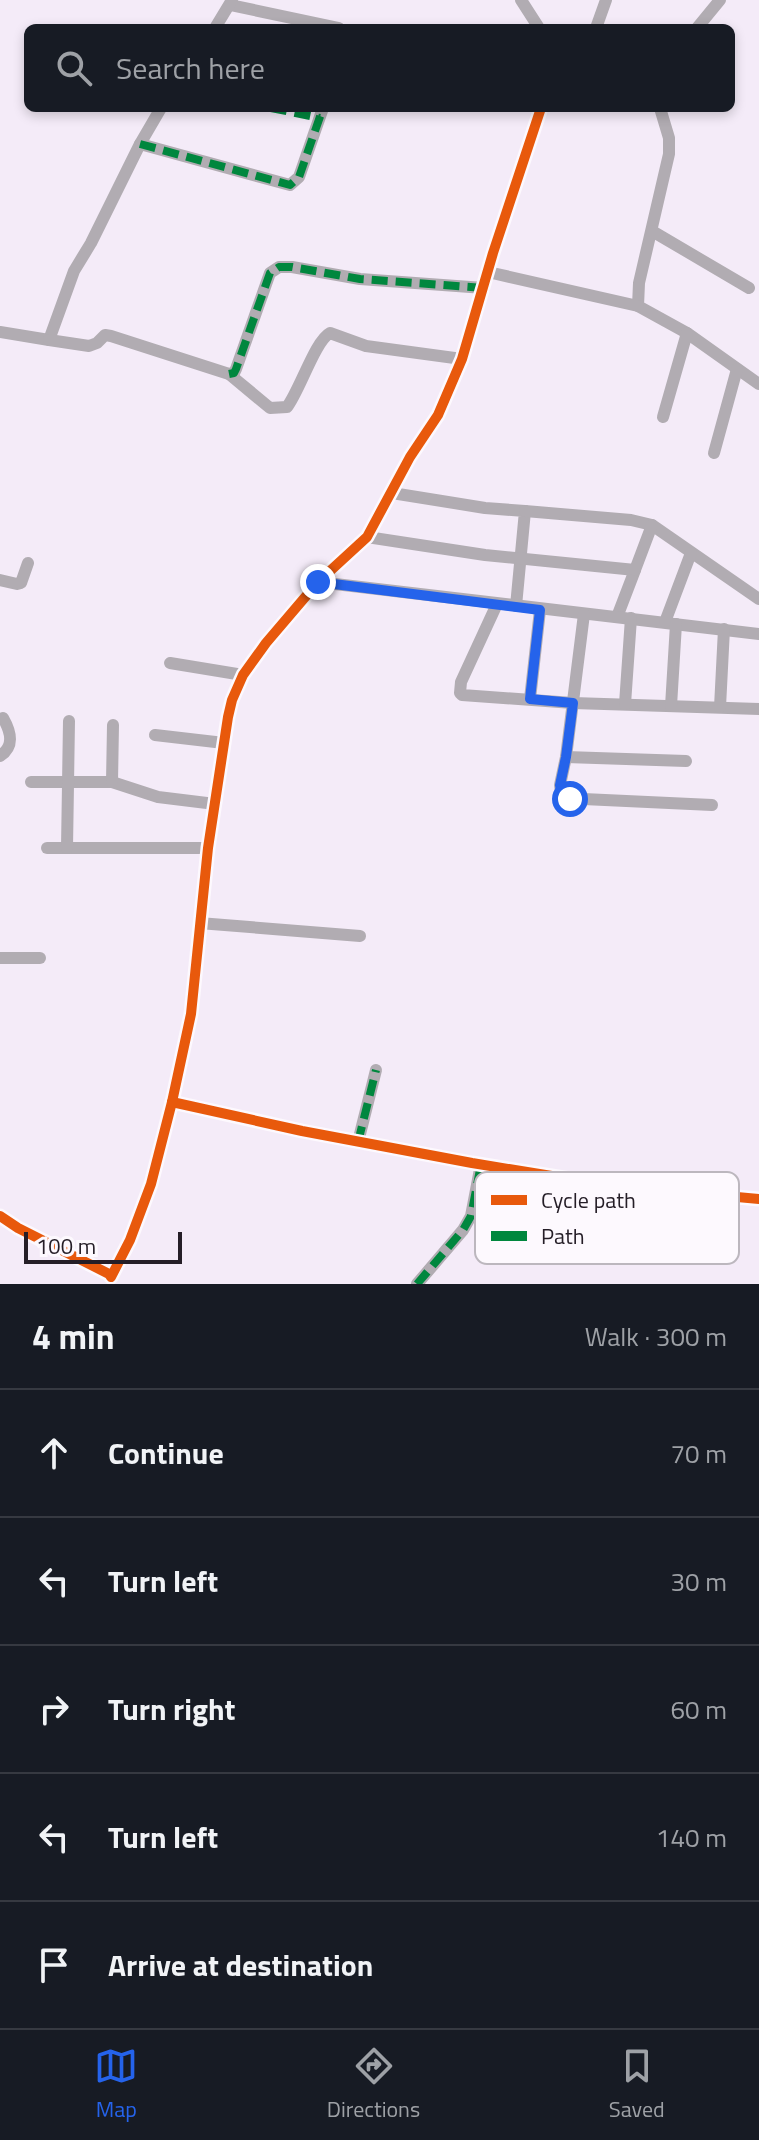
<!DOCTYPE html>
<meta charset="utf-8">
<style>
:root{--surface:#171b24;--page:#242831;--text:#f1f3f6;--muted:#9ea1a6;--line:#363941;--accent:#2563eb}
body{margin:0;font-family:"Titillium Web",sans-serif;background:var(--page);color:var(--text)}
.scale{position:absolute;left:24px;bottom:20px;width:158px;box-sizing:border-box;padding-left:8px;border:4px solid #251e27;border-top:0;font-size:22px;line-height:28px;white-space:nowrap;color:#251e27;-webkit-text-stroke:6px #fdf9fe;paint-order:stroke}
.stop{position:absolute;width:24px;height:24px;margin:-18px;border:6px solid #2563eb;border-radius:50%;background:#fff}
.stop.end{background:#2563eb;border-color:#fff;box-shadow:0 2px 8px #0008}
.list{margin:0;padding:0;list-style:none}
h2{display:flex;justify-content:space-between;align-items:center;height:104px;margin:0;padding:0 32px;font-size:34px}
h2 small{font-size:26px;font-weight:400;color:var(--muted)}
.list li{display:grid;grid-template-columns:52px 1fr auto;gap:24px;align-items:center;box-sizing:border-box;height:128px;padding:0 32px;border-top:2px solid var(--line)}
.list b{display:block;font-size:30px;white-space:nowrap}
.list em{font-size:26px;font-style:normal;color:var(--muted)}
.icon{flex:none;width:44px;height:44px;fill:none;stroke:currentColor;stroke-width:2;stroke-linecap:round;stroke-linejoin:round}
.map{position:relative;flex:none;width:759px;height:1284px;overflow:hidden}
.search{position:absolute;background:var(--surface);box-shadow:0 4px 12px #0003;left:24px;right:24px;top:24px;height:88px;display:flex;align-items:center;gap:20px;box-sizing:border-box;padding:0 28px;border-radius:12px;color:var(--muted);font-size:30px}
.sheet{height:744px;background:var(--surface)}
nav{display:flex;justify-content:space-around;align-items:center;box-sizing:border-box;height:112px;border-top:2px solid var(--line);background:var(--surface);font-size:22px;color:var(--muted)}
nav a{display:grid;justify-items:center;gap:4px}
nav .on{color:var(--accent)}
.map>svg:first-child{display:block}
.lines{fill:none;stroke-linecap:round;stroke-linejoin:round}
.minor{stroke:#b1acb2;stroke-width:12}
.quiet{stroke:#00873e;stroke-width:8;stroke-dasharray:16 8;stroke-linecap:butt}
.cycleway-casing{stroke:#fdf9fe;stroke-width:15}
.cycleway{stroke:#e8590c;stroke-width:10}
.route{stroke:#2563eb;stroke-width:10}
.key{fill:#fdf9fe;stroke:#bcb7be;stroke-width:2}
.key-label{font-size:22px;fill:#251e27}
</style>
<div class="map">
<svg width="759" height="1284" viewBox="0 0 759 1284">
<rect width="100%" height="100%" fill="#f4ebf8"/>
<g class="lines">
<g class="minor">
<polyline points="521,0 539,28"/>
<polyline points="230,5 339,28"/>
<polyline points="215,28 232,0"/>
<polyline points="596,28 606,0"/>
<polyline points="697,28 720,0"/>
<polyline points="660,108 669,138 669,154 639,283 638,306 687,333 759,384"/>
<polyline points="140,144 290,185 299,177 323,108"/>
<polyline points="652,231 749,288"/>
<polyline points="488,272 638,306"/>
<polyline points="0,332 49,340 74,271 91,243 140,144 161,108"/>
<path d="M49 340 89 346 97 343 105 335 111 336 229 374 270 408 287 407C300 390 315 341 330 333L366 346 462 359"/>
<polyline points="229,374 234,373 236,369 270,273 279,267 292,267 360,279 484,288"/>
<polyline points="663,417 687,333"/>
<polyline points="714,453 737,369"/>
<polyline points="392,493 485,508 525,511 516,606"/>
<polyline points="525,511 631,520 652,525 759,599"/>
<polyline points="367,537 485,555 635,570 617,617"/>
<polyline points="635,570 652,525"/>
<polyline points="0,580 17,584 21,583 28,563"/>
<polyline points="318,582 759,634"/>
<polyline points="497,604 461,682 460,693 462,695 573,703 759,709"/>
<polyline points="584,614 566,757 686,761"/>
<polyline points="665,622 691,553"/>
<polyline points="170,663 243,675"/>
<polyline points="530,699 540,610"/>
<polyline points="625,704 631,618"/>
<polyline points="671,706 676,624"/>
<polyline points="720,707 724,629"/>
<polyline points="155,735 224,743"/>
<path d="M0 756C15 746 11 732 3 718"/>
<polyline points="566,757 560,785 562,798 712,805"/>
<polyline points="31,782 112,782 158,797 215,804"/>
<polyline points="112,782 113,725"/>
<polyline points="47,848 208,848"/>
<polyline points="67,848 69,721"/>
<polyline points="199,923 360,936"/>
<polyline points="0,958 40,958"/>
<polyline points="172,1102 302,1131 472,1163 607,1185 759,1199"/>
<polyline points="358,1142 376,1070"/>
<polyline points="0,1216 18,1228 109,1274 111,1277 130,1240 151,1184 172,1102 191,1014 208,848 228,717 232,700 243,675 266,643 318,582 367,537 410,457 438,415 462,359 493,253 541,108"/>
<polyline points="417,1284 463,1230 471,1216 481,1164"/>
</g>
<g class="quiet">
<polyline points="271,108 320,118"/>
<polyline points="140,144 290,185 299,177 323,108"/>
<polyline points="229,374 234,373 236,369 270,273 279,267 292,267 360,279 484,288"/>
<polyline points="358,1142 376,1070"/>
<polyline points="417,1284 463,1230 471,1216 481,1164"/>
</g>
<g class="cycleway-casing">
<g id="cycleway">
<polyline points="172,1102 302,1131 472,1163 607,1185 759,1199"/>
<polyline points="0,1216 18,1228 109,1274 111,1277 130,1240 151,1184 172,1102 191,1014 208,848 228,717 232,700 243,675 266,643 318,582 367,537 410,457 438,415 462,359 493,253 541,108"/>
</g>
</g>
<use href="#cycleway" class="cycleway"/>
</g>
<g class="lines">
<polyline class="route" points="318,582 540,610 530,699 573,703 566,757 560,785 562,798 570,799"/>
</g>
<rect x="475" y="1172" width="264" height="92" rx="12" class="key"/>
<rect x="491" y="1195" width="36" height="10" fill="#e8590c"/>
<rect x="491" y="1231" width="36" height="10" fill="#00873e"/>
<g class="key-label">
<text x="541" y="1208">Cycle path</text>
<text x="541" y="1244">Path</text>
</g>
</svg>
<div class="scale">100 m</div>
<div class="stop" style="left:570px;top:799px"></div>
<div class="stop end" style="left:318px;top:582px"></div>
<div class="search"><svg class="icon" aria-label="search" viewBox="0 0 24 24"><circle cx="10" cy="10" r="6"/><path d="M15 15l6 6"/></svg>Search here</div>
</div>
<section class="sheet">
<h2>4 min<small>Walk · 300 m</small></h2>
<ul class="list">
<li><svg class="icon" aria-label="ahead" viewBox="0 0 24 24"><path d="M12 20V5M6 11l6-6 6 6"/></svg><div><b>Continue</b></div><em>70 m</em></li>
<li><svg class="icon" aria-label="left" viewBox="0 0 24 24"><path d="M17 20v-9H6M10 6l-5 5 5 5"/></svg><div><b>Turn left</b></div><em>30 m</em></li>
<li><svg class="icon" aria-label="right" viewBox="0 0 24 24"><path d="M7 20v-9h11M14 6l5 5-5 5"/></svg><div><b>Turn right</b></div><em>60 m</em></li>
<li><svg class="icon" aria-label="left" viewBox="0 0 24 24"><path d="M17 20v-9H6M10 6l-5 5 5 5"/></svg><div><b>Turn left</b></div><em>140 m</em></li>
<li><svg class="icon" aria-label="arrive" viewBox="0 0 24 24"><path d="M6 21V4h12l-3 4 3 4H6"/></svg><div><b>Arrive at destination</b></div></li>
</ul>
</section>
<nav>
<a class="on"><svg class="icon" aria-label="map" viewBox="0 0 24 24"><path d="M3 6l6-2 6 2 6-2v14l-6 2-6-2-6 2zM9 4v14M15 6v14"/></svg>Map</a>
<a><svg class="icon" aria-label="directions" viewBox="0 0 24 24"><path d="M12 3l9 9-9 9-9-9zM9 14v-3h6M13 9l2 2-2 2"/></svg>Directions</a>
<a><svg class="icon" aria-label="saved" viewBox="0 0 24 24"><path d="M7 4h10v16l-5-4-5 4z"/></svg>Saved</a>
</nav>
